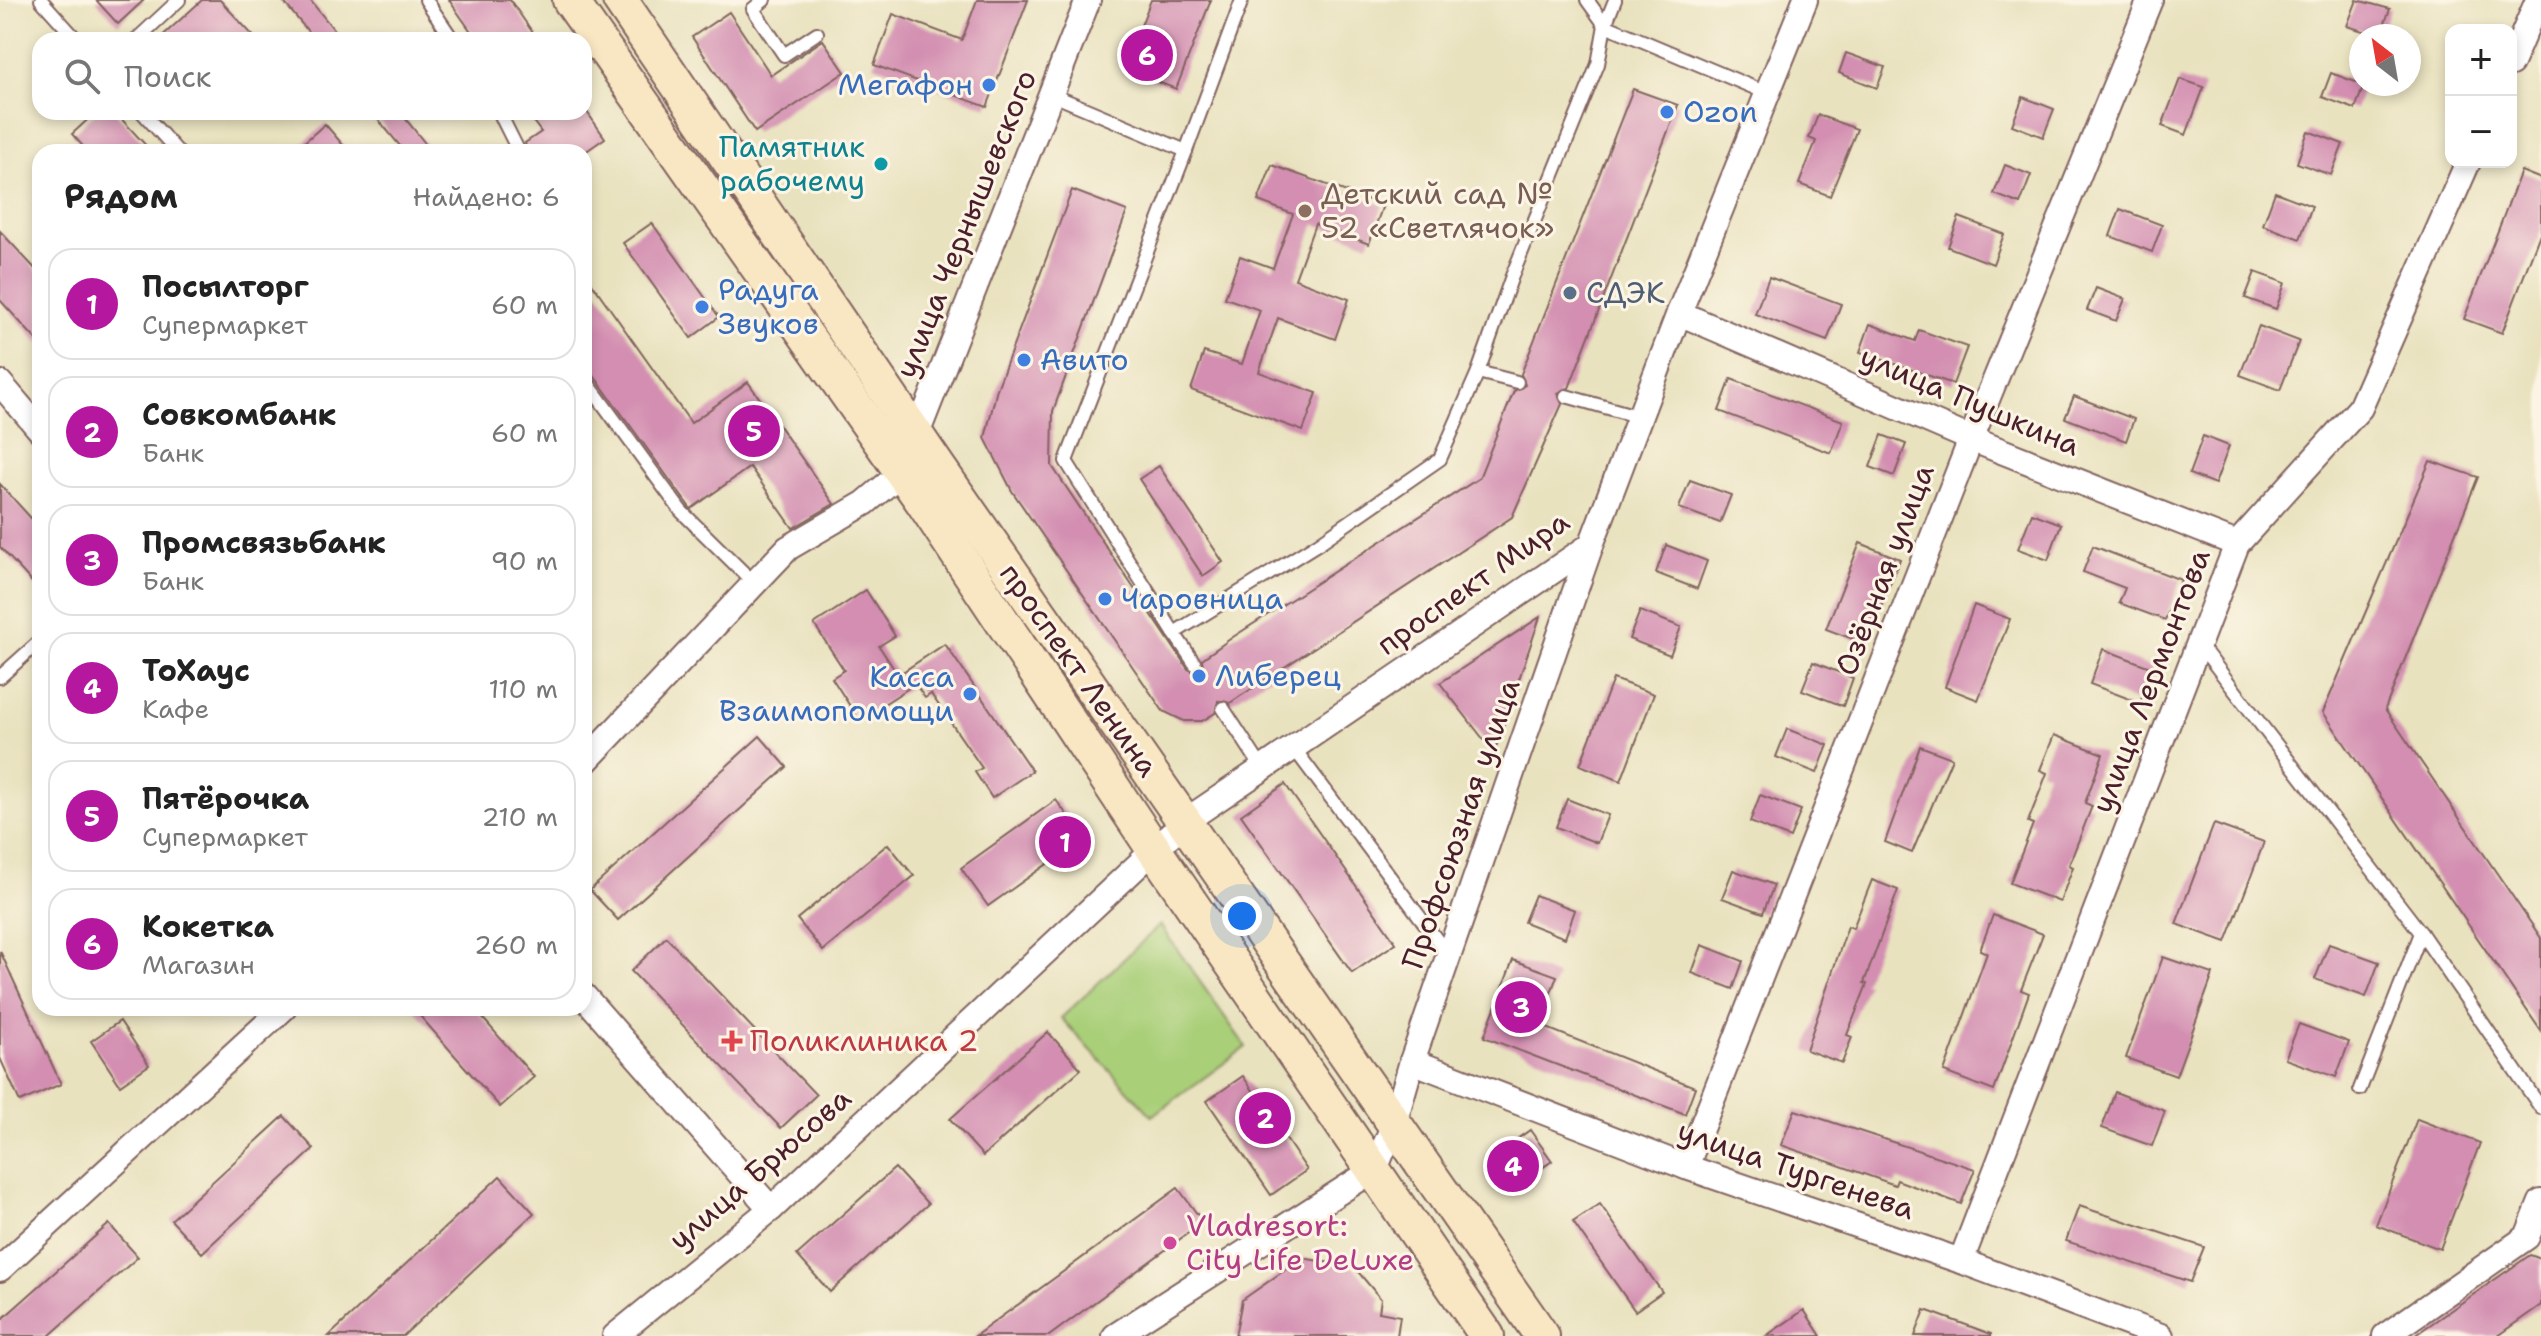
<!DOCTYPE html>
<html lang="ru">
<meta charset="utf-8">
<style>
:root{--surface:#fff;--page:#f6f6f6;--text:#222;--muted:#767676;--line:#e0e0e0;--accent:#b5179e}
body{margin:0;font-family:"Shantell Sans",sans-serif;background:var(--page);color:var(--text)}
.controls{position:absolute;right:24px;top:24px;display:grid;overflow:hidden;border-radius:16px;box-shadow:0 4px 12px #0003}
.controls button{width:72px;height:72px;display:grid;place-items:center;padding:0;border:0;border-bottom:2px solid var(--line);background:var(--surface);color:var(--text);font:40px sans-serif}
.compass{position:absolute;left:2349px;top:24px;width:72px;height:72px;border-radius:50%;background:var(--surface);box-shadow:0 4px 12px #0003;rotate:329deg}
.you{position:absolute;left:1242px;top:916px;width:28px;height:28px;margin:-20px;border:6px solid #fff;border-radius:50%;background:#1a73e8;box-shadow:0 0 0 12px #1a73e833}
.badge{display:grid;place-items:center;width:52px;height:52px;border-radius:50%;background:var(--accent);color:#fff;font-size:26px;font-weight:700}
.pin{position:absolute;translate:-50% -50%;border:4px solid #fff;box-shadow:0 2px 8px #0006}
.list{margin:0;padding:0;list-style:none}
h2{display:flex;justify-content:space-between;align-items:center;height:104px;margin:0;padding:0 32px;font-size:34px}
h2 small{font-size:26px;font-weight:400;color:var(--muted)}
.list li{display:grid;grid-template-columns:52px 1fr auto;gap:24px;align-items:center;box-sizing:border-box;height:112px;margin:0 16px 16px;padding:0 16px;border:2px solid var(--line);border-radius:24px}
.list b{display:block;font-size:30px;white-space:nowrap}
.list p{margin:0;font-size:26px;white-space:nowrap;color:var(--muted)}
.list em{font-size:26px;font-style:normal;color:var(--muted)}
.icon{flex:none;width:44px;height:44px;fill:none;stroke:currentColor;stroke-width:2;stroke-linecap:round;stroke-linejoin:round}
.map{position:relative;flex:none;width:2541px;height:1336px;overflow:hidden}
.search{position:absolute;background:var(--surface);box-shadow:0 4px 12px #0003;left:32px;top:32px;width:560px;height:88px;display:flex;align-items:center;gap:20px;box-sizing:border-box;padding:0 28px;border-radius:24px;color:var(--muted);font-size:30px}
.panel{position:absolute;background:var(--surface);box-shadow:0 4px 12px #0003;left:32px;top:144px;width:560px;height:872px;border-radius:24px}
.map>svg:first-child{display:block}
.green{fill:#a9cf78;stroke:#7a7752;stroke-width:2}
.building{fill:#d38eb1}
.lines{fill:none;stroke-linecap:round;stroke-linejoin:round}
.lane-casing{stroke:#82635f;stroke-width:16}
.street-casing{stroke:#82635f;stroke-width:28}
.secondary-casing{stroke:#82635f;stroke-width:38}
.lane{stroke:#fff;stroke-width:12}
.street{stroke:#fff;stroke-width:24}
.secondary{stroke:#f9e7c3;stroke-width:34}
.shop-dot{fill:#3f7fe0;stroke:#fcf5e5;stroke-width:3}
.culture-dot{fill:#0f9aa8;stroke:#fcf5e5;stroke-width:3}
.education-dot{fill:#8d6e63;stroke:#fcf5e5;stroke-width:3}
.service-dot{fill:#5c6f8a;stroke:#fcf5e5;stroke-width:3}
.health-dot{fill:#e0444e;stroke:#fcf5e5;stroke-width:3}
.hotel-dot{fill:#d1479c;stroke:#fcf5e5;stroke-width:3}
.labels{text-anchor:middle;stroke-width:6;stroke-linejoin:round;paint-order:stroke}
.shop-label{font-size:30px;fill:#366cbe;stroke:#fcf5e5;text-anchor:start}
.culture-label{font-size:30px;fill:#0d838f;stroke:#fcf5e5;text-anchor:end}
.education-label{font-size:30px;fill:#785e54;stroke:#fcf5e5;text-anchor:start}
.street-label{font-size:30px;fill:#4a1f2b;stroke:#fcf5e5}
.service-label{font-size:30px;fill:#4e5e75;stroke:#fcf5e5;text-anchor:start}
.health-label{font-size:30px;fill:#be3a42;stroke:#fcf5e5;text-anchor:start}
.hotel-label{font-size:30px;fill:#b23c85;stroke:#fcf5e5;text-anchor:start}
</style>
<div class="map">
<svg width="2541" height="1336" viewBox="0 0 2541 1336">
<rect width="100%" height="100%" fill="#fcf5e5"/>
<filter id="ink" filterUnits="userSpaceOnUse"><feTurbulence type="fractalNoise" baseFrequency=".0125" numOctaves="2"/><feDisplacementMap in="SourceGraphic" scale="16" xChannelSelector="R" yChannelSelector="G"/><feConvolveMatrix kernelMatrix="1 2 1 2 8 2 1 2 1" color-interpolation-filters="sRGB"/></filter>
<filter id="wash" filterUnits="userSpaceOnUse"><feTurbulence type="fractalNoise" baseFrequency=".006" numOctaves="4" result="noise"/><feDisplacementMap in="SourceGraphic" scale="32" xChannelSelector="R" yChannelSelector="G"/><feGaussianBlur stdDeviation="1.8" result="paint"/><feColorMatrix in="noise" values="0 0 0 0 0 0 0 0 0 0 0 0 0 0 0 0 0 1.4 0 .05"/><feComposite in="paint" operator="in"/></filter>
<g filter="url(#wash)">
<rect width="100%" height="100%" fill="#e9e2bf"/>
<polygon class="green" points="1160,925 1246,1047 1152,1116 1061,1018"/>
<g id="blocks">
<g class="building">
<polygon points="96,0 144,0 118,24"/>
<polygon points="202,0 220,0 257,40 158,40"/>
<polygon points="282,0 310,0 342,40 315,40"/>
<polygon points="449,0 510,0 538,40 477,40"/>
<polygon points="977,0 1028,0 987,107 874,65 893,14 962,40"/>
<polygon points="1151,0 1211,0 1176,89 1124,69"/>
<polygon points="2357,0 2390,9 2380,36 2347,26"/>
<polygon points="729,12 771,75 823,40 845,72 755,132 692,37"/>
<polygon points="1846,53 1885,67 1877,88 1839,73"/>
<polygon points="2331,73 2364,85 2355,109 2322,97"/>
<polygon points="2180,79 2204,87 2186,135 2162,126"/>
<polygon points="1633,89 1678,105 1569,388 1558,393 1562,404 1512,517 1230,703 1218,701 1215,713 1202,721 1184,721 1163,711 1012,491 985,438 997,389 1072,190 1127,211 1053,411 1052,466 1188,669 1196,673 1203,667 1202,659 1233,637 1479,478 1514,391 1525,385 1521,374"/>
<polygon points="2023,97 2054,109 2043,137 2012,125"/>
<polygon points="96,112 115,112 152,152 88,152 72,134"/>
<polygon points="372,112 400,112 432,152 405,152"/>
<polygon points="526,112 587,112 605,138 585,152 528,152 525,143 541,132"/>
<polygon points="1818,115 1857,129 1830,196 1799,184 1816,141 1809,138"/>
<polygon points="325,124 349,152 293,152"/>
<polygon points="2308,131 2343,144 2331,175 2297,163"/>
<polygon points="1272,165 1383,205 1369,244 1315,224 1295,279 1349,299 1335,339 1278,318 1259,372 1317,393 1303,431 1191,390 1204,352 1242,364 1260,310 1225,298 1240,256 1273,268 1293,214 1258,201"/>
<polygon points="2005,165 2031,175 2020,204 1994,194"/>
<polygon points="2521,171 2541,179 2541,231 2502,333 2464,319"/>
<polygon points="2275,192 2312,206 2300,239 2263,225"/>
<polygon points="2120,209 2162,225 2152,252 2110,236"/>
<polygon points="1959,217 2004,234 1993,264 1948,247"/>
<polygon points="652,223 719,317 691,338 623,243"/>
<polygon points="0,231 40,274 40,344 0,300"/>
<polygon points="584,272 691,423 748,382 834,504 793,528 750,467 691,509 584,362"/>
<polygon points="2255,272 2285,283 2276,309 2245,298"/>
<polygon points="1769,277 1841,304 1827,341 1755,314"/>
<polygon points="2096,288 2125,299 2116,321 2087,310"/>
<polygon points="1870,324 1915,341 1919,330 1967,347 1953,384 1860,352"/>
<polygon points="2259,326 2299,341 2280,390 2240,375"/>
<polygon points="1731,379 1843,421 1831,453 1719,411"/>
<polygon points="2074,396 2134,419 2126,441 2065,418"/>
<polygon points="1882,435 1906,444 1894,476 1870,467"/>
<polygon points="2203,436 2229,446 2215,484 2189,474"/>
<polygon points="2430,461 2478,477 2385,709 2541,938 2541,1031 2323,712"/>
<polygon points="1159,466 1223,562 1203,576 1139,479"/>
<polygon points="1690,480 1731,495 1720,523 1679,508"/>
<polygon points="0,484 40,528 40,591 0,547"/>
<polygon points="2032,513 2061,524 2048,560 2018,549"/>
<polygon points="1860,543 1900,559 1866,644 1826,629"/>
<polygon points="1666,545 1707,561 1697,589 1656,573"/>
<polygon points="2093,546 2181,580 2165,620 2119,603 2125,588 2083,572"/>
<polygon points="866,590 895,636 879,646 898,675 945,644 1032,771 992,798 975,772 982,768 931,694 925,698 915,684 859,720 832,678 844,670 814,624"/>
<polygon points="1974,605 2010,619 1978,700 1945,687"/>
<polygon points="1640,611 1681,627 1670,655 1629,639"/>
<polygon points="1540,617 1494,753 1440,683"/>
<polygon points="2103,649 2153,668 2140,703 2090,684"/>
<polygon points="1813,662 1853,678 1843,706 1802,690"/>
<polygon points="1613,679 1654,694 1621,781 1580,765"/>
<polygon points="1787,729 1828,745 1817,773 1776,757"/>
<polygon points="2054,735 2103,754 2085,803 2092,806 2069,865 2073,867 2060,902 2010,883 2033,824 2028,822 2047,773 2040,770"/>
<polygon points="760,736 787,767 618,920 590,890"/>
<polygon points="1920,746 1952,758 1912,853 1885,842"/>
<polygon points="1285,784 1396,943 1352,973 1241,815"/>
<polygon points="1760,795 1801,810 1790,838 1750,822"/>
<polygon points="1567,799 1608,815 1597,843 1556,827"/>
<polygon points="1056,800 1084,838 988,906 961,868"/>
<polygon points="2214,824 2264,842 2226,942 2176,924"/>
<polygon points="888,844 914,876 823,951 797,919"/>
<polygon points="1733,870 1774,885 1763,913 1722,898"/>
<polygon points="1872,880 1898,890 1864,983 1867,984 1847,1035 1852,1037 1842,1063 1806,1050 1848,926 1853,928"/>
<polygon points="1535,895 1575,910 1565,938 1524,922"/>
<polygon points="1993,915 2043,934 2021,990 2029,993 1994,1091 1944,1072 1987,953 1980,950"/>
<polygon points="666,937 816,1095 781,1128 631,971"/>
<polygon points="2329,944 2379,962 2366,997 2315,979"/>
<polygon points="1702,945 1743,961 1733,989 1692,973"/>
<polygon points="0,951 61,1084 20,1102 0,1058"/>
<polygon points="2163,957 2213,974 2176,1076 2126,1058"/>
<polygon points="1513,960 1557,976 1539,1025 1695,1087 1685,1114 1484,1037"/>
<polygon points="413,1008 474,1008 534,1077 500,1107"/>
<polygon points="120,1021 149,1065 120,1085 91,1041"/>
<polygon points="2299,1024 2349,1042 2336,1077 2285,1059"/>
<polygon points="1048,1032 1081,1069 983,1156 950,1119"/>
<polygon points="1243,1076 1307,1170 1271,1195 1207,1101"/>
<polygon points="2115,1092 2165,1111 2152,1146 2102,1128"/>
<polygon points="1795,1110 1975,1169 1961,1204 1897,1180 1895,1185 1781,1145"/>
<polygon points="284,1116 314,1149 202,1253 171,1220"/>
<polygon points="2417,1119 2480,1143 2440,1249 2376,1225"/>
<polygon points="1530,1130 1552,1161 1516,1186 1494,1155"/>
<polygon points="895,1168 928,1204 830,1292 797,1255"/>
<polygon points="500,1176 534,1213 403,1336 329,1336"/>
<polygon points="1178,1188 1203,1222 1049,1336 975,1336"/>
<polygon points="1600,1204 1662,1292 1635,1311 1573,1222"/>
<polygon points="2079,1206 2204,1247 2190,1282 2066,1241"/>
<polygon points="109,1224 138,1257 49,1336 0,1336 0,1321"/>
<polygon points="2530,1255 2541,1259 2541,1305 2497,1336 2414,1336"/>
<polygon points="1302,1258 1354,1267 1381,1299 1379,1312 1400,1316 1397,1336 1235,1336 1242,1300"/>
<polygon points="1804,1310 1821,1336 1766,1336"/>
<polygon points="1925,1310 1991,1334 1991,1336 1915,1336"/>
</g>
</g>
</g>
<g filter="url(#ink)">
<use href="#blocks" fill-opacity="0" stroke="#82635f" stroke-width="2"/>
<g class="lines">
<g class="lane-casing">
<g id="lane">
<polyline points="41,0 77,40"/>
<polyline points="426,0 453,40"/>
<polyline points="764,0 753,9 784,55 817,33"/>
<polyline points="1587,0 1605,25 1769,94"/>
<polyline points="136,40 179,0"/>
<polyline points="1053,95 1186,151 1066,461 1174,633 1319,543 1440,459 1478,372 1512,276 1598,64 1605,25 1615,0"/>
<polyline points="142,112 178,152"/>
<polyline points="499,112 519,152"/>
<polyline points="1186,151 1242,0"/>
<polyline points="1478,372 1517,382"/>
<polyline points="584,378 681,511 755,584"/>
<polyline points="1566,396 1640,417"/>
<polyline points="1174,633 1195,664"/>
<polyline points="2199,644 2421,933 2541,1108"/>
<polyline points="0,677 40,641"/>
<polyline points="1223,708 1262,768"/>
<polyline points="1293,747 1449,956"/>
<polyline points="2360,1089 2421,933"/>
</g>
</g>
<g class="street-casing">
<g id="street">
<polyline points="2511,63 2538,0"/>
<polyline points="1679,313 1971,439 2237,544"/>
<polyline points="0,383 40,430"/>
<polyline points="584,763 788,548 865,503 902,472 1088,0"/>
<polyline points="584,996 771,1209"/>
<polyline points="1412,1061 1686,1167 1961,1261 2161,1336"/>
<polyline points="1686,1167 1971,439 2150,0"/>
<polyline points="1961,1261 2237,544 2360,408 2468,162"/>
<polyline points="0,1269 284,1008"/>
<polyline points="615,1336 771,1209 1184,822 1591,545"/>
<polyline points="1115,1336 1375,1169 1394,1124 1412,1061 1591,545 1679,313 1805,0"/>
<polyline points="2385,1336 2527,1237 2541,1202"/>
</g>
</g>
<g class="secondary-casing">
<g id="secondary">
<polyline points="570,0 923,502 1155,851 1487,1336"/>
<polyline points="620,0 938,467 1542,1336"/>
</g>
</g>
<use href="#lane" class="lane"/>
<use href="#street" class="street"/>
<use href="#secondary" class="secondary"/>
</g>
</g>
<g class="shop-dot">
<circle cx="989" cy="85" r="8"/>
<circle cx="1667" cy="112" r="8"/>
<circle cx="702" cy="307" r="8"/>
<circle cx="1024" cy="360" r="8"/>
<circle cx="1105" cy="599" r="8"/>
<circle cx="1199" cy="676" r="8"/>
<circle cx="970" cy="694" r="8"/>
</g>
<circle class="culture-dot" cx="881" cy="164" r="8"/>
<circle class="education-dot" cx="1305" cy="211" r="8"/>
<circle class="service-dot" cx="1570" cy="293" r="8"/>
<path class="health-dot" d="M728 1029h8v8h8v8h-8v8h-8v-8h-8v-8h8z"/>
<circle class="hotel-dot" cx="1170" cy="1243" r="8"/>
<g class="labels">
<g class="shop-label">
<text x="973" y="95" text-anchor="end">Мегафон</text>
<text x="1683" y="122">Ozon</text>
<text x="718" y="300">Радуга<tspan x="718" dy="34">Звуков</tspan></text>
<text x="1040" y="370">Авито</text>
<text x="1121" y="609">Чаровница</text>
<text x="1215" y="686">Либерец</text>
<text x="954" y="687" text-anchor="end">Касса<tspan x="954" dy="34">Взаимопомощи</tspan></text>
</g>
<g class="culture-label">
<text x="865" y="157">Памятник<tspan x="865" dy="34">рабочему</tspan></text>
</g>
<g class="education-label">
<text x="1321" y="204">Детский сад №<tspan x="1321" dy="34">52 «Светлячок»</tspan></text>
</g>
<g class="street-label">
<text transform="translate(966 224) rotate(-68)" y="10">улица Чернышевского</text>
<text transform="translate(1970 401) rotate(23)" y="10">улица Пушкина</text>
<text transform="translate(1885 570) rotate(-69)" y="10">Озёрная улица</text>
<text transform="translate(1473 583) rotate(-35)" y="10">проспект Мира</text>
<text transform="translate(1079 670) rotate(55)" y="10">проспект Ленина</text>
<text transform="translate(2151 681) rotate(-69)" y="10">улица Лермонтова</text>
<text transform="translate(1461 824) rotate(-71)" y="10">Профсоюзная улица</text>
<text transform="translate(760 1169) rotate(-41)" y="10">улица Брюсова</text>
<text transform="translate(1796 1170) rotate(19)" y="10">улица Тургенева</text>
</g>
<g class="service-label">
<text x="1586" y="303">СДЭК</text>
</g>
<g class="health-label">
<text x="750" y="1051">Поликлиника 2</text>
</g>
<g class="hotel-label">
<text x="1186" y="1236">Vladresort:<tspan x="1186" dy="34">City Life DeLuxe</tspan></text>
</g>
</g>
</svg>
<div class="controls">
<button>+</button>
<button>−</button>
</div>
<svg class="compass" viewBox="-18 -18 36 36"><path d="M0-13l5 13h-10z" fill="#e53935"/><path d="M0 13l5-13h-10z" fill="#767676"/></svg>
<div class="you"></div>
<div class="pin badge" style="left:1065px;top:842px">1</div>
<div class="pin badge" style="left:1265px;top:1118px">2</div>
<div class="pin badge" style="left:1521px;top:1007px">3</div>
<div class="pin badge" style="left:1513px;top:1166px">4</div>
<div class="pin badge" style="left:754px;top:431px">5</div>
<div class="pin badge" style="left:1147px;top:55px">6</div>
<div class="search"><svg class="icon" aria-label="search" viewBox="0 0 24 24"><circle cx="10" cy="10" r="6"/><path d="M15 15l6 6"/></svg>Поиск</div>
<section class="panel">
<h2>Рядом<small>Найдено: 6</small></h2>
<ul class="list">
<li><span class="badge">1</span><div><b>Посылторг</b><p>Супермаркет</p></div><em>60 m</em></li>
<li><span class="badge">2</span><div><b>Совкомбанк</b><p>Банк</p></div><em>60 m</em></li>
<li><span class="badge">3</span><div><b>Промсвязьбанк</b><p>Банк</p></div><em>90 m</em></li>
<li><span class="badge">4</span><div><b>ТоХаус</b><p>Кафе</p></div><em>110 m</em></li>
<li><span class="badge">5</span><div><b>Пятёрочка</b><p>Супермаркет</p></div><em>210 m</em></li>
<li><span class="badge">6</span><div><b>Кокетка</b><p>Магазин</p></div><em>260 m</em></li>
</ul>
</section>
</div>
